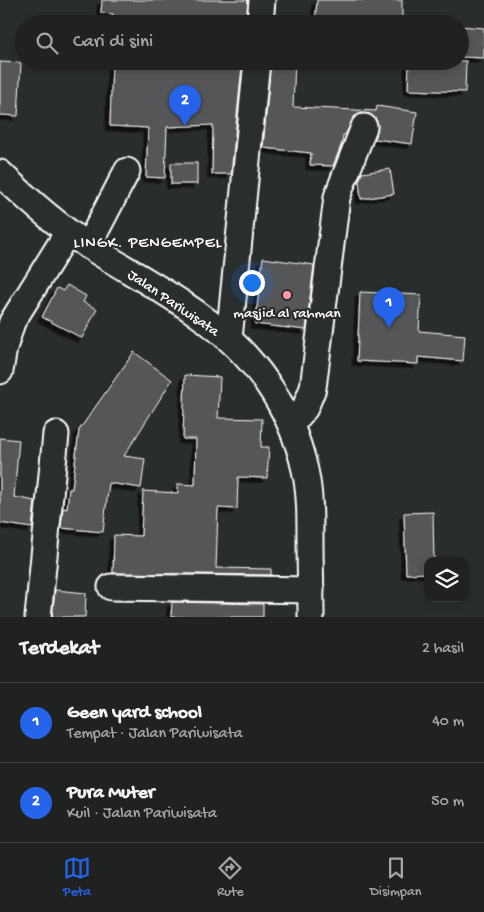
<!DOCTYPE html>
<html lang="id">
<meta charset="utf-8">
<style>
:root{--surface:#202222;--page:#282a2a;--text:#f1f3f6;--muted:#a2a4a5;--line:#3d3f40;--accent:#2563eb}
body{margin:0;font-family:"Gochi Hand",sans-serif;background:var(--page);color:var(--text)}
.controls{position:absolute;right:15px;bottom:15px;display:grid;overflow:hidden;border-radius:10px;box-shadow:0 2px 8px #0003}
.controls button{width:45px;height:45px;display:grid;place-items:center;padding:0;border:0;border-bottom:1px solid var(--line);background:var(--surface);color:var(--text);font:25px sans-serif}
.you{position:absolute;left:251px;top:282px;width:18px;height:18px;margin:-12px;border:4px solid #fff;border-radius:50%;background:#1a73e8;box-shadow:0 0 0 8px #1a73e833}
.badge{display:grid;place-items:center;width:32px;height:32px;border-radius:50%;background:var(--accent);color:#fff;font-size:16px;font-weight:700}
.pin{position:absolute;translate:-50% -41px;filter:drop-shadow(0 1px 2px #0008)}
.pin::after{content:'';position:absolute;top:26px;width:18px;height:15px;background:inherit;clip-path:polygon(0 0,100% 0,50% 100%)}
.list{margin:0;padding:0;list-style:none}
h2{display:flex;justify-content:space-between;align-items:center;height:65px;margin:0;padding:0 20px;font-size:21px}
h2 small{font-size:16px;font-weight:400;color:var(--muted)}
.list li{display:grid;grid-template-columns:32px 1fr auto;gap:15px;align-items:center;box-sizing:border-box;height:80px;padding:0 20px;border-top:1px solid var(--line)}
.list b{display:block;font-size:19px;white-space:nowrap}
.list p{margin:0;font-size:16px;white-space:nowrap;color:var(--muted)}
.list em{font-size:16px;font-style:normal;color:var(--muted)}
.icon{flex:none;width:28px;height:28px;fill:none;stroke:currentColor;stroke-width:2;stroke-linecap:round;stroke-linejoin:round}
.map{position:relative;flex:none;width:484px;height:617px;overflow:hidden}
.search{position:absolute;background:var(--surface);box-shadow:0 2px 8px #0003;left:15px;right:15px;top:15px;height:55px;display:flex;align-items:center;gap:12px;box-sizing:border-box;padding:0 18px;border-radius:28px;color:var(--muted);font-size:19px}
.sheet{height:225px;background:var(--surface)}
nav{display:flex;justify-content:space-around;align-items:center;box-sizing:border-box;height:70px;border-top:1px solid var(--line);background:var(--surface);font-size:14px;color:var(--muted)}
nav a{display:grid;justify-items:center;gap:2px}
nav .on{color:var(--accent)}
.map>svg:first-child{display:block}
.building{fill:#555758;stroke:#fff;filter:url(#shadow)}
.lines{fill:none;stroke-linecap:round;stroke-linejoin:round}
.minor-casing{stroke:#fff;stroke-width:29}
.minor{stroke:#2a2d2e;stroke-width:25}
.poi-dot{fill:#ff9aa2;stroke:#2a2d2e;stroke-width:2}
.labels{text-anchor:middle;stroke-width:4.5;stroke-linejoin:round;paint-order:stroke}
.street-label{font-size:15px;fill:#fff;stroke:#2a2d2e}
.poi-label{font-size:15px;fill:#fff;stroke:#2a2d2e}
.neighbourhood-label{font-size:16px;letter-spacing:1px;fill:#fff;stroke:#2a2d2e}
</style>
<div class="map">
<svg width="484" height="617" viewBox="0 0 484 617">
<defs>
<filter id="shadow"><feDropShadow dx="-4.5" dy="4.5" stdDeviation="0" flood-color="#0009"/></filter>
</defs>
<rect width="100%" height="100%" fill="#2a2d2e"/>
<filter id="ink" filterUnits="userSpaceOnUse"><feTurbulence type="fractalNoise" baseFrequency=".02" numOctaves="2"/><feDisplacementMap in="SourceGraphic" scale="10" xChannelSelector="R" yChannelSelector="G"/><feConvolveMatrix kernelMatrix="1 2 1 2 8 2 1 2 1" color-interpolation-filters="sRGB"/></filter>
<g filter="url(#ink)">
<g class="building">
<polygon points="102,0 248,0 246,24 219,24 143,17 143,24 113,24 113,14 101,13"/>
<polygon points="317,0 402,0 402,21 350,20 350,24 315,24"/>
<polygon points="460,26 484,28 484,58 460,57"/>
<polygon points="112,61 222,61 222,66 242,66 231,174 212,174 213,125 167,127 165,178 146,177 148,128 110,126"/>
<polygon points="271,61 295,61 293,107 376,111 377,106 417,112 412,144 375,139 378,125 375,118 370,114 362,113 355,116 345,135 343,135 342,143 333,166 310,165 311,153 263,148"/>
<polygon points="409,61 466,61 465,92 408,90"/>
<polygon points="0,62 21,63 18,116 0,115"/>
<rect x="171" y="163" width="26" height="21"/>
<polygon points="390,169 394,194 361,199 359,181 362,173"/>
<polygon points="263,258 314,265 306,330 255,324"/>
<polygon points="67,285 86,296 83,302 97,309 82,338 42,317 57,288 63,291"/>
<polygon points="360,292 421,295 419,331 465,335 463,361 418,357 418,364 357,361"/>
<polygon points="134,352 172,380 124,456 145,459 141,488 109,483 103,532 61,528 63,508 67,509 69,489 72,489 79,430"/>
<polygon points="185,375 220,377 218,418 262,419 261,447 269,447 267,478 238,477 237,509 218,508 216,568 271,569 271,575 113,573 114,535 141,536 143,491 178,493 178,484 195,485 196,439 183,439"/>
<polygon points="0,438 19,440 14,497 35,501 32,528 0,523"/>
<polygon points="433,512 434,561 428,561 428,573 406,574 404,513"/>
<polygon points="55,590 86,593 85,617 52,617"/>
<polygon points="172,602 263,604 263,617 171,617"/>
</g>
<g class="lines">
<g class="minor-casing">
<g id="minor">
<polyline points="260,24 262,0"/>
<path d="M0 173C27 199 55 224 87 245 124 269 163 289 199 315 253 353 291 406 305 470 310 492 310 515 310 538 310 564 311 591 311 617"/>
<polyline points="88,246 127,171"/>
<polyline points="229,339 257,61"/>
<polyline points="0,371 4,348 12,322 68,232"/>
<polyline points="291,425 305,408 313,388 337,197 364,127"/>
<polyline points="111,587 311,590"/>
<polyline points="38,617 56,434"/>
</g>
</g>
<use href="#minor" class="minor"/>
</g>
</g>
<circle class="poi-dot" cx="287" cy="295" r="5"/>
<g class="labels">
<g class="street-label">
<text transform="translate(174 302) rotate(34)" y="5">Jalan Pariwisata</text>
</g>
<g class="poi-label">
<text x="287" y="317">masjid al rahman</text>
</g>
<g class="neighbourhood-label">
<text x="148" y="247">LINGK. PENGEMPEL</text>
</g>
</g>
</svg>
<div class="controls">
<button><svg class="icon" aria-label="layers" viewBox="0 0 24 24"><path d="M12 4l9 5-9 5-9-5zM3 14l9 5 9-5"/></svg></button>
</div>
<div class="you"></div>
<div class="pin badge" style="left:389px;top:328px">1</div>
<div class="pin badge" style="left:185px;top:126px">2</div>
<div class="search"><svg class="icon" aria-label="search" viewBox="0 0 24 24"><circle cx="10" cy="10" r="6"/><path d="M15 15l6 6"/></svg>Cari di sini</div>
</div>
<section class="sheet">
<h2>Terdekat<small>2 hasil</small></h2>
<ul class="list">
<li><span class="badge">1</span><div><b>Geen yard school</b><p>Tempat · Jalan Pariwisata</p></div><em>40 m</em></li>
<li><span class="badge">2</span><div><b>Pura Muter</b><p>Kuil · Jalan Pariwisata</p></div><em>50 m</em></li>
</ul>
</section>
<nav>
<a class="on"><svg class="icon" aria-label="map" viewBox="0 0 24 24"><path d="M3 6l6-2 6 2 6-2v14l-6 2-6-2-6 2zM9 4v14M15 6v14"/></svg>Peta</a>
<a><svg class="icon" aria-label="directions" viewBox="0 0 24 24"><path d="M12 3l9 9-9 9-9-9zM9 14v-3h6M13 9l2 2-2 2"/></svg>Rute</a>
<a><svg class="icon" aria-label="saved" viewBox="0 0 24 24"><path d="M7 4h10v16l-5-4-5 4z"/></svg>Disimpan</a>
</nav>
